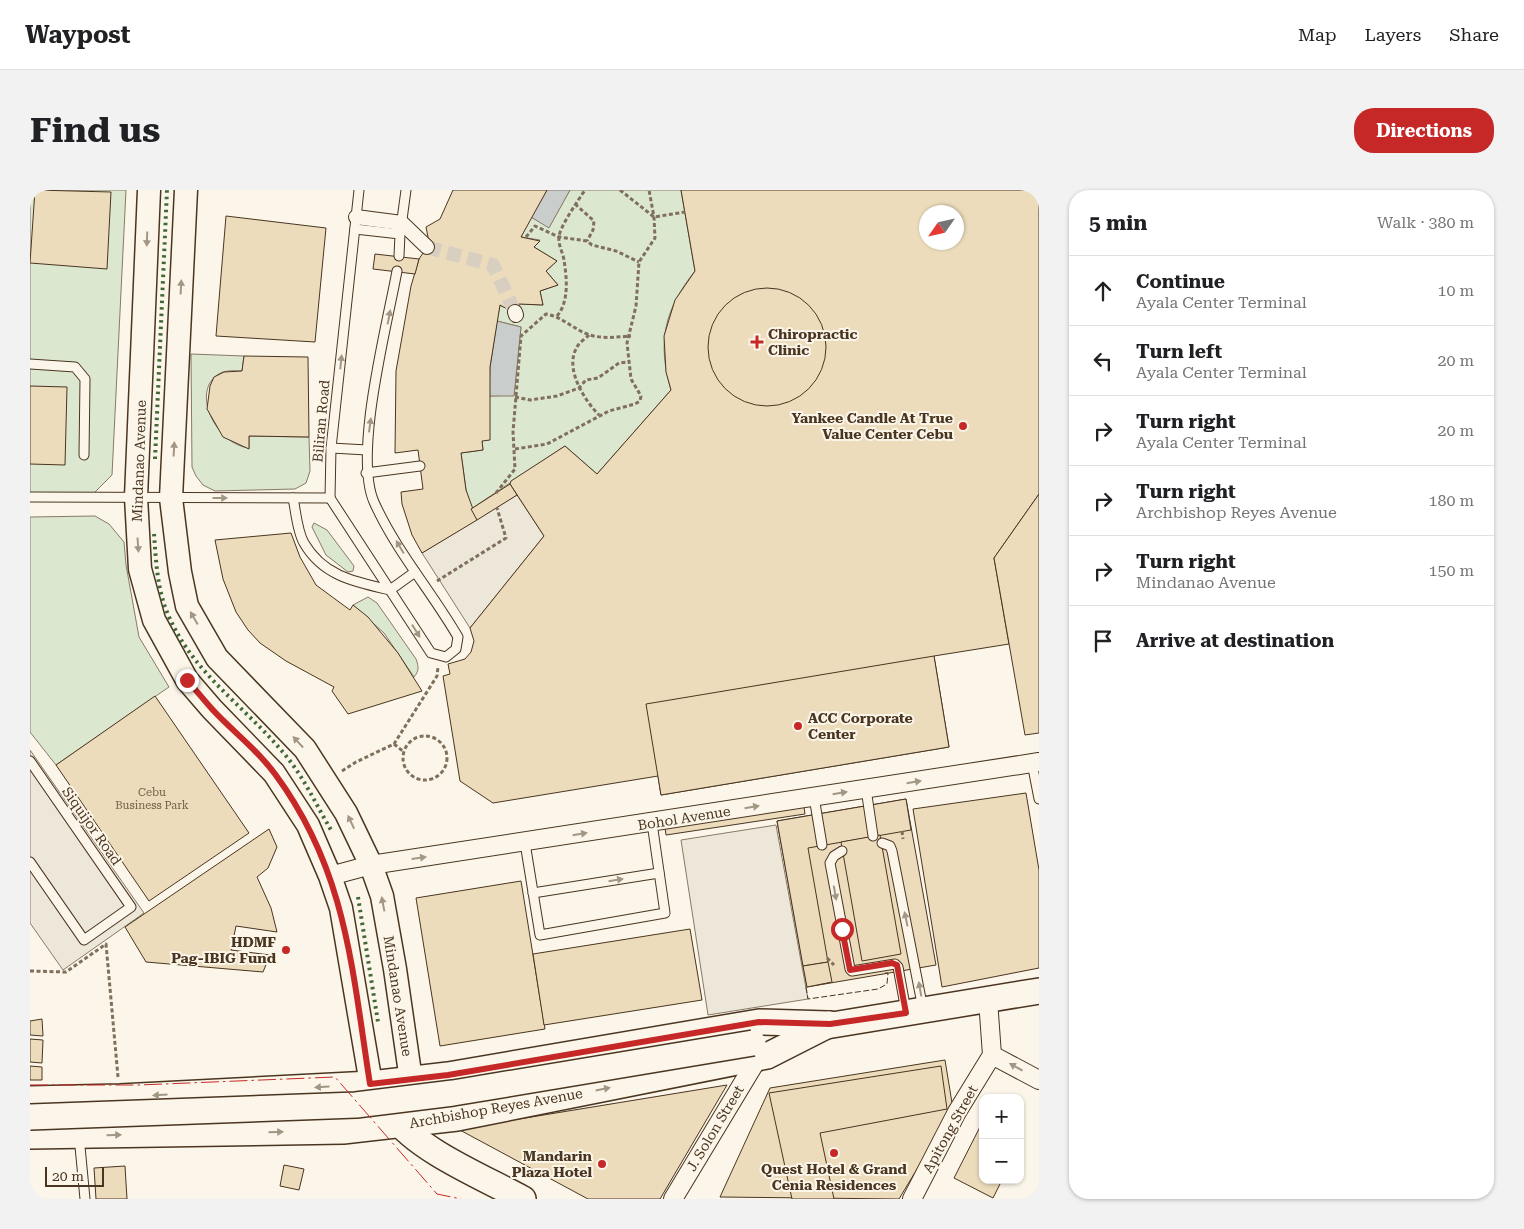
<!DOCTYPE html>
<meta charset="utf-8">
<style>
:root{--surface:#fff;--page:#f2f2f2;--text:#202124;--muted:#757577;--line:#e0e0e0;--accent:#c62828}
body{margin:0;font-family:"Roboto Serif",serif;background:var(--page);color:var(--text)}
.controls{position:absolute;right:15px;bottom:15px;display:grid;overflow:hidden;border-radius:10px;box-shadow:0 1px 4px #0004}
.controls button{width:45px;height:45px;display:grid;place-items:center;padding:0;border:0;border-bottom:1px solid var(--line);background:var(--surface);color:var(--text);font:25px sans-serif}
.compass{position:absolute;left:889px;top:15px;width:45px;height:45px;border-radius:50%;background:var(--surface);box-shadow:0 1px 4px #0004;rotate:236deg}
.scale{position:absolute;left:15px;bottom:12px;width:59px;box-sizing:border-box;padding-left:5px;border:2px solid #4a3520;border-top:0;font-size:14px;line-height:18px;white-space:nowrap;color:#4a3520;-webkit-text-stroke:4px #fbf6e9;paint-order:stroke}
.stop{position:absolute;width:15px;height:15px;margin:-11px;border:4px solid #c62828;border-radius:50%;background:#fff}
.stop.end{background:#c62828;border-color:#fff;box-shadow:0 1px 5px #0008}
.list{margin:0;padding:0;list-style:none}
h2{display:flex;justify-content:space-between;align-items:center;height:65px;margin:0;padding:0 20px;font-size:21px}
h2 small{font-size:16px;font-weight:400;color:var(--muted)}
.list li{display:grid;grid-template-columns:32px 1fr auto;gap:15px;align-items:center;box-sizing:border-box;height:70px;padding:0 20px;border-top:1px solid var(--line)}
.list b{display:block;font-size:19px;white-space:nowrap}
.list p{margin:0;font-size:16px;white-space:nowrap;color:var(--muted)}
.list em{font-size:16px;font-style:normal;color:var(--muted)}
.icon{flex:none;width:28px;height:28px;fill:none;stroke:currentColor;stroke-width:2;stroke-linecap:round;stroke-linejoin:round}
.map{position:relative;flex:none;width:1009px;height:1009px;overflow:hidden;border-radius:20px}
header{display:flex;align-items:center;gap:30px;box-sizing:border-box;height:70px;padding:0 25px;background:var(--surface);border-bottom:1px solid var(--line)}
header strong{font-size:24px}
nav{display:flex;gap:28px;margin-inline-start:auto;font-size:18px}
.intro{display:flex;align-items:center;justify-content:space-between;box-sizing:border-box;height:120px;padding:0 30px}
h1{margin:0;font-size:35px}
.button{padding:12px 22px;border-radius:20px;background:var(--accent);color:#fff;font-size:18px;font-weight:700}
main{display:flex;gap:30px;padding:0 30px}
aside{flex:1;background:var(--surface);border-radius:20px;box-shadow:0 1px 4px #0004}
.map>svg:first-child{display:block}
.green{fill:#dce7d0;stroke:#887966}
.parking{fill:#ede7d9;stroke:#887966}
.water{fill:#c9cecd;stroke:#887966}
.building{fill:#ecdcbc;stroke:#4a3520;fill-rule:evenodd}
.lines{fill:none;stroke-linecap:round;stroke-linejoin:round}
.pedestrian-tunnel{stroke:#d8cfc1;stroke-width:14;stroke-dasharray:14 7;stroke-linecap:butt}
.service-casing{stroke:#4a3520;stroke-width:11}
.pedestrian-casing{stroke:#4a3520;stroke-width:16}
.minor-casing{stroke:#4a3520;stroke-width:20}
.tertiary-casing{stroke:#4a3520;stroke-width:25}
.secondary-casing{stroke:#4a3520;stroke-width:28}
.path{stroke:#7f6f5c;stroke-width:3;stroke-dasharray:4 2.5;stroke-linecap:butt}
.service{stroke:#fbf6e9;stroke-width:9}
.pedestrian{stroke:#fbf6e9;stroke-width:14}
.minor{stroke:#fbf6e9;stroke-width:18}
.tertiary{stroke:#fbf6e9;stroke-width:22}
.secondary{stroke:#fbf6e9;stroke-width:25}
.secondary-bridge-casing{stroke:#4a3520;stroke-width:28;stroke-linecap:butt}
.secondary-bridge{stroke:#fbf6e9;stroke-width:25}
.hedge{stroke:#436837;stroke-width:4;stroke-dasharray:2.5 4;stroke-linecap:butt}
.fence{stroke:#4a3520;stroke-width:1;stroke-dasharray:6 2.5;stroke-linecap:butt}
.power{stroke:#c62828;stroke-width:1;stroke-dasharray:18 4 2.5 4;stroke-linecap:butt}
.oneway{fill:#a29684}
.route{stroke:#c62828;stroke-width:6}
.poi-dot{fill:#c62828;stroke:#fbf6e9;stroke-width:2}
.labels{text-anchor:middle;stroke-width:4;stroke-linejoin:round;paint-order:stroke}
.number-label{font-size:11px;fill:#725f47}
.poi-label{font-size:14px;font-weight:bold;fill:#4a3520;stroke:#fbf6e9;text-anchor:end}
.street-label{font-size:14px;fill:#4a3520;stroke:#fbf6e9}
</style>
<header>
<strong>Waypost</strong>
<nav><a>Map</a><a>Layers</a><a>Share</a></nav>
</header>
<div class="intro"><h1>Find us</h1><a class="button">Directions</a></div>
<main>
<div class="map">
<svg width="1009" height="1009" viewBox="0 0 1009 1009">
<rect width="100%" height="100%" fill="#fbf6e9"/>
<g class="green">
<polygon points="0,0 96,0 82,285 63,304 0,303"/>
<path d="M540 0H651L665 81C634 120 627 152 641 200L567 284 535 256 441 319 436 300 431 263 453 260 452 251 459 206 484 205 491 137 467 131 470 115 479 120 489 114 513 115 510 101 528 95 516 81 527 71 504 57 510 50 491 47 501 27 519 37Z"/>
<path d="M161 164 214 166 212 181C207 181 199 180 193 182 158 196 184 254 219 258V246L279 247 280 281 276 293 265 299 185 301 173 295 166 286 162 277Z"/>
<polygon points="65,326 79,334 94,352 96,375 109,447 139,497 26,575 0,542 0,327"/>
<polygon points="284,333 297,340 324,376 323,381 318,382 296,365 282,337"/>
<path d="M338 407 347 413 386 469C389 477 389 481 384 487L354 443 323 415Z"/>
</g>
<g class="parking">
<polygon points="487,305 514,346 440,438 392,363"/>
<polygon points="0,560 114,723 33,780 0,733"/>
<polygon points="746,635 778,809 678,825 651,650"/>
</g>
<g class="water">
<polygon points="517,0 540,0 519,38 501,27"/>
<polygon points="467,131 491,137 484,206 459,206 460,177"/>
</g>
<g class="building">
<polygon points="5,0 81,2 77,79 0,73"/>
<polygon points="423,0 517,0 491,47 510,51 504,57 527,71 516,81 528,95 510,101 513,115 489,114 490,118 479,120 470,115 460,177 460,250 452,251 453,260 431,263 436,300 447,330 392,363 382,345 372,314 371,302 393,299 388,260 365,263 366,181 381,96 389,69 397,57 398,47 396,37 410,29"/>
<path d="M651 0H1009V304L964 368 979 454 904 466 919 557 631 605 628 586 463 613 430 591 413 486 420 484 418 474 435 469 441 462 444 451 440 438 514 346 480 294 481 291 535 256 567 284 641 200 636 182 634 146 645 110 665 81ZM896 22H926V52H896Z"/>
<polygon points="196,26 296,38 285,152 186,146"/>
<polygon points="345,64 389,69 385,84 343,79"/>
<circle cx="737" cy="157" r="59"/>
<polygon points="214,166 278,167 279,247 219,246 219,259 193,247 177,219 180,196 184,187 194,182 212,181"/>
<polygon points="0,196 37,197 35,275 0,274"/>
<polygon points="480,294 487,305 447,330 441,319"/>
<polygon points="1009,304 1009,543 995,545 964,368"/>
<polygon points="261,343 270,367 286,395 320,420 323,415 338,427 368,463 392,501 318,524 302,501 304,497 256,471 230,453 218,440 206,422 193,389 185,350"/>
<polygon points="904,466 919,557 631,605 616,514"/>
<polygon points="125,506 219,643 119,711 26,575"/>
<polygon points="996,603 1009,680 1009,778 912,797 883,619"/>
<polygon points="876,609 906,775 777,797 747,631"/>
<polygon points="876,609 881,640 778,658 798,772 773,776 747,631"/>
<polygon points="774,617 775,624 636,645 635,638"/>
<polygon points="239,639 247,657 238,678 227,687 241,718 247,742 206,736 201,760 240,765 233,782 116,772 95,737"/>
<polygon points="850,645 871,764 832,771 811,652"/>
<polygon points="491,691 515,839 410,856 386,708"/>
<polygon points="660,739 672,810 514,835 503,764"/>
<polygon points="798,772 802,792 777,797 773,776"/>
<polygon points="12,829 13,846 0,845 0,831"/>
<polygon points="0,849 13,850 12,873 0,872"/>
<polygon points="915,870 923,919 869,1009 690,1007 740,898"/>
<polygon points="0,876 12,877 12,890 0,890"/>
<polygon points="911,876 917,919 790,943 804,1009 762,1009 739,903"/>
<polygon points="697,895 630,1009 558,1009 428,939"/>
<polygon points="952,933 953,990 972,990 963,1008 924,988"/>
<polygon points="254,975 274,979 269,1000 250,996"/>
<polygon points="95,976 97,1009 66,1009 64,978"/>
</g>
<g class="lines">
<polyline class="pedestrian-tunnel" points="397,57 463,75 485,122"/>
<g class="service-casing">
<g id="service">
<polyline points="371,37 376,0"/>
<polyline points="325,39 370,44 369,66"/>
<polyline points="0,174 45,177 55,189 54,265"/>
<polyline points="301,258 337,260"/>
<polyline points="336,283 390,276"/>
<polyline points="0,307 300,308"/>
<path d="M263 308C266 322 267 341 274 353 293 386 325 392 360 400L385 382"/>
<path d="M300 308 401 463 416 467 426 459 428 447C402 402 366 361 344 312 323 264 357 136 367 81"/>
<polyline points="300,308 301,258 329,0"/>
<polyline points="0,571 101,717 54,750 0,672"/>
<polyline points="1002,573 1009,609"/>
<polyline points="836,599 843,646"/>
<polyline points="784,607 792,655"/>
<polyline points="495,653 510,745 635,723 622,633"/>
<polyline points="852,653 860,656 862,661 893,819"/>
<polyline points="812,661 804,666 800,673 820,779 822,781 865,774 868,777 876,821"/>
<polyline points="503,703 629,683"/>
<polyline points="49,946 55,1009"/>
</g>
</g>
<g class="pedestrian-casing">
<g id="pedestrian">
<polyline points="326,27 372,33 397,57"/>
<polyline points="485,122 486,125"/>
</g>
</g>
<g class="minor-casing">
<g id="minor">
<polyline points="300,686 341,675 1009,572"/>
<polyline points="962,865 1009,890"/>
<polyline points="643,1009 728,868"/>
<polyline points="882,1009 927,922 962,865 958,810"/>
</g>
</g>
<g class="tertiary-casing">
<g id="tertiary">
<polyline points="119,0 106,307 110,379 124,430 157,490 182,519 244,583 278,635 300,686 311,718 341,894"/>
<polyline points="156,0 141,308 150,382 157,416 187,468 275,559 316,623 341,675 352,706 365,779 381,890"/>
</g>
</g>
<g class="secondary-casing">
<g id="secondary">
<polyline points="784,838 1009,801"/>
<polyline points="0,909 90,907 341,894 418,885 729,832 798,834"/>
<path d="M364 927C389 961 455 988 493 1009"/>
<polyline points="0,946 313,941 427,928 737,866 800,834"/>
</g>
</g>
<g class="path">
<polyline points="590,0 624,27 655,22"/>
<polyline points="545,14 564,31 563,40 557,51"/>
<polyline points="496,47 505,36 529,47 557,51 562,55 586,61 609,72"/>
<path d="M527 126C539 112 537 89 534 70 533 63 528 55 529 47 529 38 549 9 555 0"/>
<path d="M559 145C555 149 548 153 546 159 535 180 555 211 569 225"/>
<polyline points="485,207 500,210 527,206 549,198 556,190 568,188 589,173 599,172"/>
<polyline points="485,259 517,254 579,221 605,214 610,211 611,206 601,189 597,153 606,116 609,72 625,48 624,27 619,0"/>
<path d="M466 303 485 279 483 242 491 146 516 124C533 127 544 140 560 145 573 149 587 147 601 146"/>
<polyline points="407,391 476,348 467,318"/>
<circle cx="395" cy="568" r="22"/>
<polyline points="364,554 374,562"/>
<polyline points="312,581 326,572 364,554 407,486 408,477"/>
<polyline points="872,641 873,649"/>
<polyline points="797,768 804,775"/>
<polyline points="0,781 36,782 76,754 88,887"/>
</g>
<use href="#service" class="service"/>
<use href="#pedestrian" class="pedestrian"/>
<use href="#minor" class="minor"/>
<use href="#tertiary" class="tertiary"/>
<use href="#secondary" class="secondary"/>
<g class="secondary-bridge-casing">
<polyline id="secondary-bridge" points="0,927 326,915 423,903 723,853"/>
</g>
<use href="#secondary-bridge" class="secondary-bridge"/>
<g class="hedge">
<polyline points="125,269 137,0"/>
<path d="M124 344C126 370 127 398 137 422 162 485 221 520 260 571 276 592 288 618 301 640"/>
<polyline points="328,707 348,832"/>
</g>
<polyline class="fence" points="776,797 778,809 848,799 857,794 858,783 855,783"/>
<polyline class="power" points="0,895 109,895 305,887 407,1004 431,1009"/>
</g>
<defs><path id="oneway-solid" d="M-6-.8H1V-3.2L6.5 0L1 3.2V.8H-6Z" transform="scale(1.25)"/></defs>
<g class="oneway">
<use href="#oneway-solid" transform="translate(117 49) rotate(92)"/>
<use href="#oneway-solid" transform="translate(151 97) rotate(-87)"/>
<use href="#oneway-solid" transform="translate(359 127) rotate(-79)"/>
<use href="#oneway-solid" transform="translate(311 172) rotate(-84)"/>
<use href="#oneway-solid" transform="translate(340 235) rotate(-82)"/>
<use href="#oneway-solid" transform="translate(144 259) rotate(-87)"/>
<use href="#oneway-solid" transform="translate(190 308)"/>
<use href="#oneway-solid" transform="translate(108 355) rotate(86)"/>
<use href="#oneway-solid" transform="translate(370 357) rotate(-121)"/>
<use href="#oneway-solid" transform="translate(164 428) rotate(-120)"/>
<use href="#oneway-solid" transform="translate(386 441) rotate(58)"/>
<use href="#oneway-solid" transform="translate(268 552) rotate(-133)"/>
<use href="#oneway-solid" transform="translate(884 592) rotate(-9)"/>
<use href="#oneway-solid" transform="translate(810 603) rotate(-9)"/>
<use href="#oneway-solid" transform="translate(722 617) rotate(-9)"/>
<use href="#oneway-solid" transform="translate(321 632) rotate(-115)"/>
<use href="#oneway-solid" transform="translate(550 644) rotate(-9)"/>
<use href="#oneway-solid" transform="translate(389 668) rotate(-8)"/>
<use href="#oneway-solid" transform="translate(586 690) rotate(-9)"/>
<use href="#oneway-solid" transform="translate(805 703) rotate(80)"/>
<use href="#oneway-solid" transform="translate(353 714) rotate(-101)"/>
<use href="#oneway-solid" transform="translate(876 729) rotate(-102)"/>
<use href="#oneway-solid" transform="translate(890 799) rotate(-100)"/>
<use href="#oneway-solid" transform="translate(986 877) rotate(-151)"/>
<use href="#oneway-solid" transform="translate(292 897) rotate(177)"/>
<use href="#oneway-solid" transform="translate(573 899) rotate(-11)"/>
<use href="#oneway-solid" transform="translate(130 905) rotate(177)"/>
<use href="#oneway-solid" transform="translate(246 942) rotate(-1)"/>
<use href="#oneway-solid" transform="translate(84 945) rotate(-1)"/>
</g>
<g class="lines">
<path class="route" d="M157 490C165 499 173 509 182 519 202 541 227 559 245 584 317 681 322 780 340 894L418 885 729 832 800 834 876 823 867 775 862 773 820 780 812 739"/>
</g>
<g class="poi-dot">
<path d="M724.5 144.5h5v5h5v5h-5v5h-5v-5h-5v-5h5z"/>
<circle cx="933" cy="236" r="5"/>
<circle cx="768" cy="536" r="5"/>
<circle cx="256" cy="760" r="5"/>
<circle cx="804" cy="963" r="5"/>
<circle cx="572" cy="974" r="5"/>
</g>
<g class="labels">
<g class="number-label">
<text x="122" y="606">Cebu<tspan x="122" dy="13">Business Park</tspan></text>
</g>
<g class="poi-label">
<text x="738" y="149" text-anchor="start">Chiropractic<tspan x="738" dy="16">Clinic</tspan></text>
<text x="923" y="233">Yankee Candle At True<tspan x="923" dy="16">Value Center Cebu</tspan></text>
<text x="778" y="533" text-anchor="start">ACC Corporate<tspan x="778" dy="16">Center</tspan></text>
<text x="246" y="757">HDMF<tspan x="246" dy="16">Pag-IBIG Fund</tspan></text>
<text x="562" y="971">Mandarin<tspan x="562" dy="16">Plaza Hotel</tspan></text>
<text x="804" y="984" text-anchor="middle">Quest Hotel &amp; Grand<tspan x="804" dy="16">Cenia Residences</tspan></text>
</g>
<g class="street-label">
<text transform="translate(291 231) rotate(-85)" y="5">Biliran Road</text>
<text transform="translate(109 271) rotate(-88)" y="5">Mindanao Avenue</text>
<text transform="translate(654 628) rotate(-9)" y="5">Bohol Avenue</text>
<text transform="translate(62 636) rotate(55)" y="5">Siquijor Road</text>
<text transform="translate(368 806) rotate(81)" y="5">Mindanao Avenue</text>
<text transform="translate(466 918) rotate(-10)" y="5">Archbishop Reyes Avenue</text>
<text transform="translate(685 938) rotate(-59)" y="5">J. Solon Street</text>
<text transform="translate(920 939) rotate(-61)" y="5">Apitong Street</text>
</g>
</g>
</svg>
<div class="controls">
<button>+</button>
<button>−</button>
</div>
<svg class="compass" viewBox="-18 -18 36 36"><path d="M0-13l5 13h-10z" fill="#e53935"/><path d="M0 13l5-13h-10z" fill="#757577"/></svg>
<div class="scale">20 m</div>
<div class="stop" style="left:812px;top:739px"></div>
<div class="stop end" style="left:157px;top:490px"></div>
</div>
<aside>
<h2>5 min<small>Walk · 380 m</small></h2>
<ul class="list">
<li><svg class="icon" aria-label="ahead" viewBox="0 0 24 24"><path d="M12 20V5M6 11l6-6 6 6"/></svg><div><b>Continue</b><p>Ayala Center Terminal</p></div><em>10 m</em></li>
<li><svg class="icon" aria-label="left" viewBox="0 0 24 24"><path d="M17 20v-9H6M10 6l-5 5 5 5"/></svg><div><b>Turn left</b><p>Ayala Center Terminal</p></div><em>20 m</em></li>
<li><svg class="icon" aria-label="right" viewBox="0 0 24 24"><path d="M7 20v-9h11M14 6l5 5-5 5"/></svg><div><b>Turn right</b><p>Ayala Center Terminal</p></div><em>20 m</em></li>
<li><svg class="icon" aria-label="right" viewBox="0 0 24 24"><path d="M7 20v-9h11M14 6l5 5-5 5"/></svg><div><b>Turn right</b><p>Archbishop Reyes Avenue</p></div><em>180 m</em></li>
<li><svg class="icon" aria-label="right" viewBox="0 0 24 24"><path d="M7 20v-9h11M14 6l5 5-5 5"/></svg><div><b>Turn right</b><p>Mindanao Avenue</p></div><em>150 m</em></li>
<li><svg class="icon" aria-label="arrive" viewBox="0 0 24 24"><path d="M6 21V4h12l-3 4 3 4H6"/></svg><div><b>Arrive at destination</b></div></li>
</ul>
</aside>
</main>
